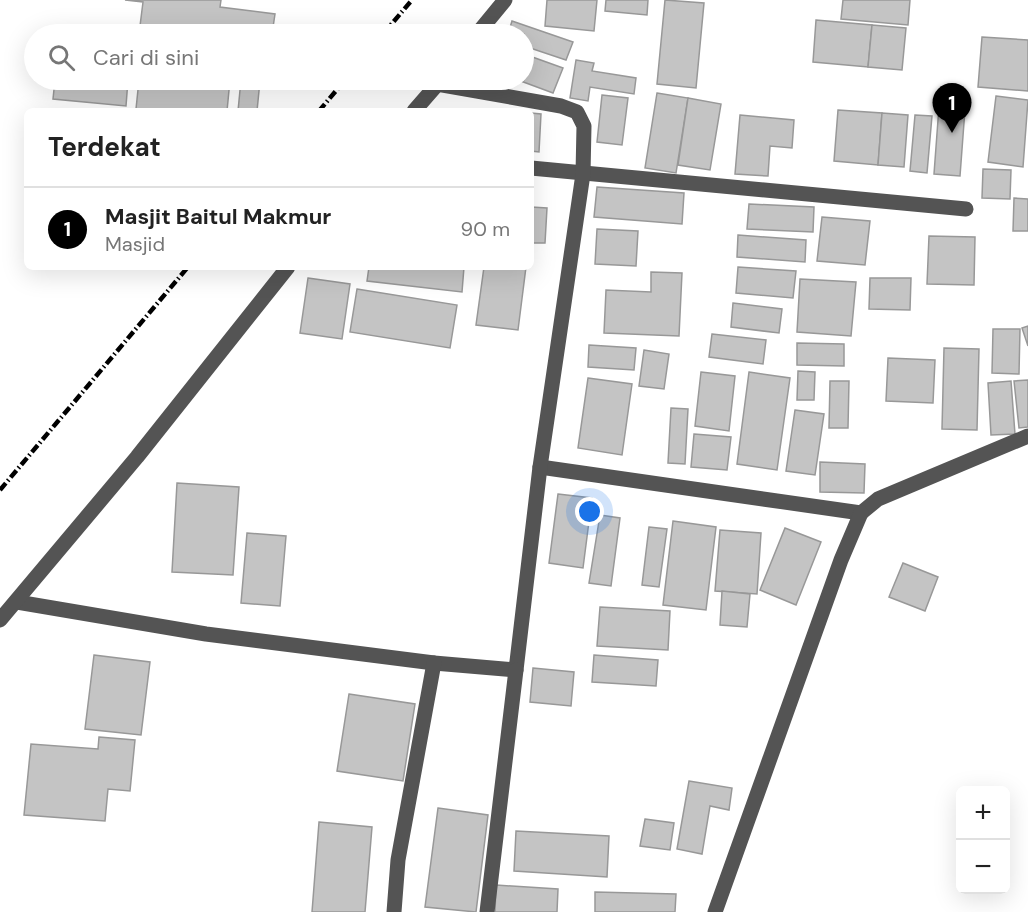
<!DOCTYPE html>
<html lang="id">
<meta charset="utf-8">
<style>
:root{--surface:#fff;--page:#f2f2f2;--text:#222;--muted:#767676;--line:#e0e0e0;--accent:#000}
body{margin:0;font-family:"DM Sans",sans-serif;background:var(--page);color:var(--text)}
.controls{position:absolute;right:18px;bottom:18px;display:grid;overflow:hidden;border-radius:9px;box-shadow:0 6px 24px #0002}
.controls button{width:54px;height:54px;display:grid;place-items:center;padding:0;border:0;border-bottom:2px solid var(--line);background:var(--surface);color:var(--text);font:30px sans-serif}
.you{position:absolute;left:590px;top:512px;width:21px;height:21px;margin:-15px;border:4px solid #fff;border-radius:50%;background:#1a73e8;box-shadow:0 0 0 9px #1a73e833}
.badge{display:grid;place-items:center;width:39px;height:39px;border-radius:50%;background:var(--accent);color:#fff;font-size:20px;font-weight:700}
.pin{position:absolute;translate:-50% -50px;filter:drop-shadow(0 2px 3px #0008)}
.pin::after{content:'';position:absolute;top:32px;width:21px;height:18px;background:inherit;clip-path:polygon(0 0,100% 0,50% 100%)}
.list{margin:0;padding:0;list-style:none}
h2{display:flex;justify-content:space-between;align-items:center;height:78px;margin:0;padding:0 24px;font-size:26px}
h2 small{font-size:20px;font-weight:400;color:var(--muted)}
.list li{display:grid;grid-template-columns:39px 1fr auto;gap:18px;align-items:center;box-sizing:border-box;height:84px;padding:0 24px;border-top:2px solid var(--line)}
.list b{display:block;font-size:22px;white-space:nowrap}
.list p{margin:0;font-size:20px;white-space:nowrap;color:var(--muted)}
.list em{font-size:20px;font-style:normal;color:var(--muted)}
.icon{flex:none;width:33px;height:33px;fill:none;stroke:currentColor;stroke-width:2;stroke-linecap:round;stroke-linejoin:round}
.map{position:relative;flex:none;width:1028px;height:912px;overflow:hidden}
.search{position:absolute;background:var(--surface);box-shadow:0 6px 24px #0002;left:24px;top:24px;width:510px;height:66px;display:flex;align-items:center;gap:15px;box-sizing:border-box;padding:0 21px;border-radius:33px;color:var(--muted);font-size:22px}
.panel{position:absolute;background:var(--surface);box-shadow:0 6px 24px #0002;left:24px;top:108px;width:510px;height:162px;border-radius:9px}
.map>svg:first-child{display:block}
.building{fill:#c4c4c4;stroke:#989898;stroke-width:1.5}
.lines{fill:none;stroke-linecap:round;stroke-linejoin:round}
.minor{stroke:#545454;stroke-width:15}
.rail{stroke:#000;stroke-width:4.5;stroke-dasharray:9 3 1.5 3;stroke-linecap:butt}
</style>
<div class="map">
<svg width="1028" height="912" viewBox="0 0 1028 912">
<rect width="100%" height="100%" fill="#fff"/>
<g class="building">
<polygon points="125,0 221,0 220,7 275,14 272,34 139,34 143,2"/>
<polygon points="547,0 597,0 594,31 545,26"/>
<polygon points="606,0 648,0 647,15 605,11"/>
<polygon points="665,0 704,3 696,88 657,84"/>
<polygon points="843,0 910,0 908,25 841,19"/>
<polygon points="816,20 872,25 868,67 813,62"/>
<polygon points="512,21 573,42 566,60 524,46 524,34 508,34"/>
<polygon points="872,25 906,28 902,70 868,67"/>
<polygon points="982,37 1028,40 1028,91 978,87"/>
<polygon points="524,54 563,68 553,93 518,80 524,80"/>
<polygon points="576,60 594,63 592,71 636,78 634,94 590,87 588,101 570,98"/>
<polygon points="55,80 128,80 126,106 53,99"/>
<polygon points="139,80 230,80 227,111 136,109"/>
<polygon points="241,80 260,81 257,111 238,111"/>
<polygon points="657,93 688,98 676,173 645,168"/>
<polygon points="940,93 966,96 960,176 934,174"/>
<polygon points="602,95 628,98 622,145 597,142"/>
<polygon points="996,96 1028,100 1023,167 988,162"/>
<polygon points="688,98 721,104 710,170 678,165"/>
<polygon points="838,110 882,113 878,165 834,161"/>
<polygon points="531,113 541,114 539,152 531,151"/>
<polygon points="882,113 908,115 904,167 878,165"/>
<polygon points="740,115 794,120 792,148 770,146 768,176 735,174"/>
<polygon points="915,115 932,116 927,173 910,171"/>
<polygon points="983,169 1011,170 1010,199 982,198"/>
<polygon points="597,187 684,193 682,224 594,217"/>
<polygon points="1014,198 1028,199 1028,231 1013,231"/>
<polygon points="749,204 814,207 813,232 747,229"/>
<polygon points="531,207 547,208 545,243 531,243"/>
<polygon points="822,217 870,221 865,265 817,261"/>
<polygon points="597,229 638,231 636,266 595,264"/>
<polygon points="738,235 806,240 805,262 737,257"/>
<polygon points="929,236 975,237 974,285 927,284"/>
<polygon points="369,267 464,267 462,292 367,281"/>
<polygon points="484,267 526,267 518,330 476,325"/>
<polygon points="738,267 796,271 793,298 736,293"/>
<polygon points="651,272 682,273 679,336 604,333 606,290 651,292"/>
<polygon points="308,278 350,284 342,339 300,333"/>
<polygon points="870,278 911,278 910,310 869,309"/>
<polygon points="800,279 856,282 851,336 797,332"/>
<polygon points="357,289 457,305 450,348 350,332"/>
<polygon points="733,303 782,309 779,333 731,327"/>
<polygon points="1028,326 1028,346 1022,328"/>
<polygon points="993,329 1020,329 1019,374 992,373"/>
<polygon points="712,334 766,340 763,364 709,357"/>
<polygon points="797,343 844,344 844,366 797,365"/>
<polygon points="589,345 636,348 634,370 588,367"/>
<polygon points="944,348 979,349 977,430 942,429"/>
<polygon points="644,350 669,354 664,389 639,386"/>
<polygon points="888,358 935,360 933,403 886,401"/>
<polygon points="798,371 815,372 814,400 797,400"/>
<polygon points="701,372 735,376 729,431 695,426"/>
<polygon points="749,372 790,378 777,470 737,464"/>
<polygon points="588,378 632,384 622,455 578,448"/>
<polygon points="1028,380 1028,427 1019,428 1014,381"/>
<polygon points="830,381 849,381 848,428 829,428"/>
<polygon points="1011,381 1015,434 991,435 988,383"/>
<polygon points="671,408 688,409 685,464 668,463"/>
<polygon points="795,410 824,414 815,475 786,471"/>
<polygon points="694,434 731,437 727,470 691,467"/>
<polygon points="820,462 865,464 864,493 820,492"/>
<polygon points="177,483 239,487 233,575 172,572"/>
<polygon points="558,494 592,498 583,568 549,563"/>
<polygon points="600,515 620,518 611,586 589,583"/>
<polygon points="673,521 716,527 706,610 663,605"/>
<polygon points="649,527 667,529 659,587 642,585"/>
<polygon points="785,528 821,542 796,605 760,590"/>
<polygon points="720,530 761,533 757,594 715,591"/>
<polygon points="247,533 286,536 280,606 241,603"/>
<polygon points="903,563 938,577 925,611 889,597"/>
<polygon points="722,591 750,594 747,627 720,625"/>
<polygon points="600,607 670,611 668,650 597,646"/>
<polygon points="94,655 150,662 141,735 85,729"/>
<polygon points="594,655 658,660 656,686 592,682"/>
<polygon points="533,668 574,672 571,706 530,702"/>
<polygon points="349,694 415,704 403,781 337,771"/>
<polygon points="99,737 135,740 130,791 108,789 105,821 24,815 31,744 98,749"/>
<polygon points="689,781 732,788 729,810 710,806 702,854 677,849"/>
<polygon points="438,808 488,815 476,912 425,907"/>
<polygon points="645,819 674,823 670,850 640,846"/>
<polygon points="319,822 372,827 365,912 312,912"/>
<polygon points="516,831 609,836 607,877 514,871"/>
<polygon points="496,885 558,889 557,912 495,912"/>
<polygon points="595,892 676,894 675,912 595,912"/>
</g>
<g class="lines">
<g class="minor">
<polyline points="477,34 505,0"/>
<polyline points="414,111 441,80"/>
<polyline points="531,168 966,209"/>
<polyline points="540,467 861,513 878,499 1028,436"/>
<polyline points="17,602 206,634 434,663 516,670 540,467 583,174 584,126 577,112 561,106 437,84"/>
<polyline points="0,620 137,457 288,267"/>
<polyline points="394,912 398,860 434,663"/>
<polyline points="487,912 516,670"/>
<polyline points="715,912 841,560 861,513"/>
</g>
<g class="rail">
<polyline points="383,34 412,0"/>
<polyline points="319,111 345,80"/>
<polyline points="0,490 188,267"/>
</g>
</g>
</svg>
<div class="controls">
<button>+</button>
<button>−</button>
</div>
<div class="you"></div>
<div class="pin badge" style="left:952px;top:133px">1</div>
<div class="search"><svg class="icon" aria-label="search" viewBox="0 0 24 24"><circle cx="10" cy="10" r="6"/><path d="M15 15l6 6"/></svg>Cari di sini</div>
<section class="panel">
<h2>Terdekat<small></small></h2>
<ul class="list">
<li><span class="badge">1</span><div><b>Masjit Baitul Makmur</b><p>Masjid</p></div><em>90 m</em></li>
</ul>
</section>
</div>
